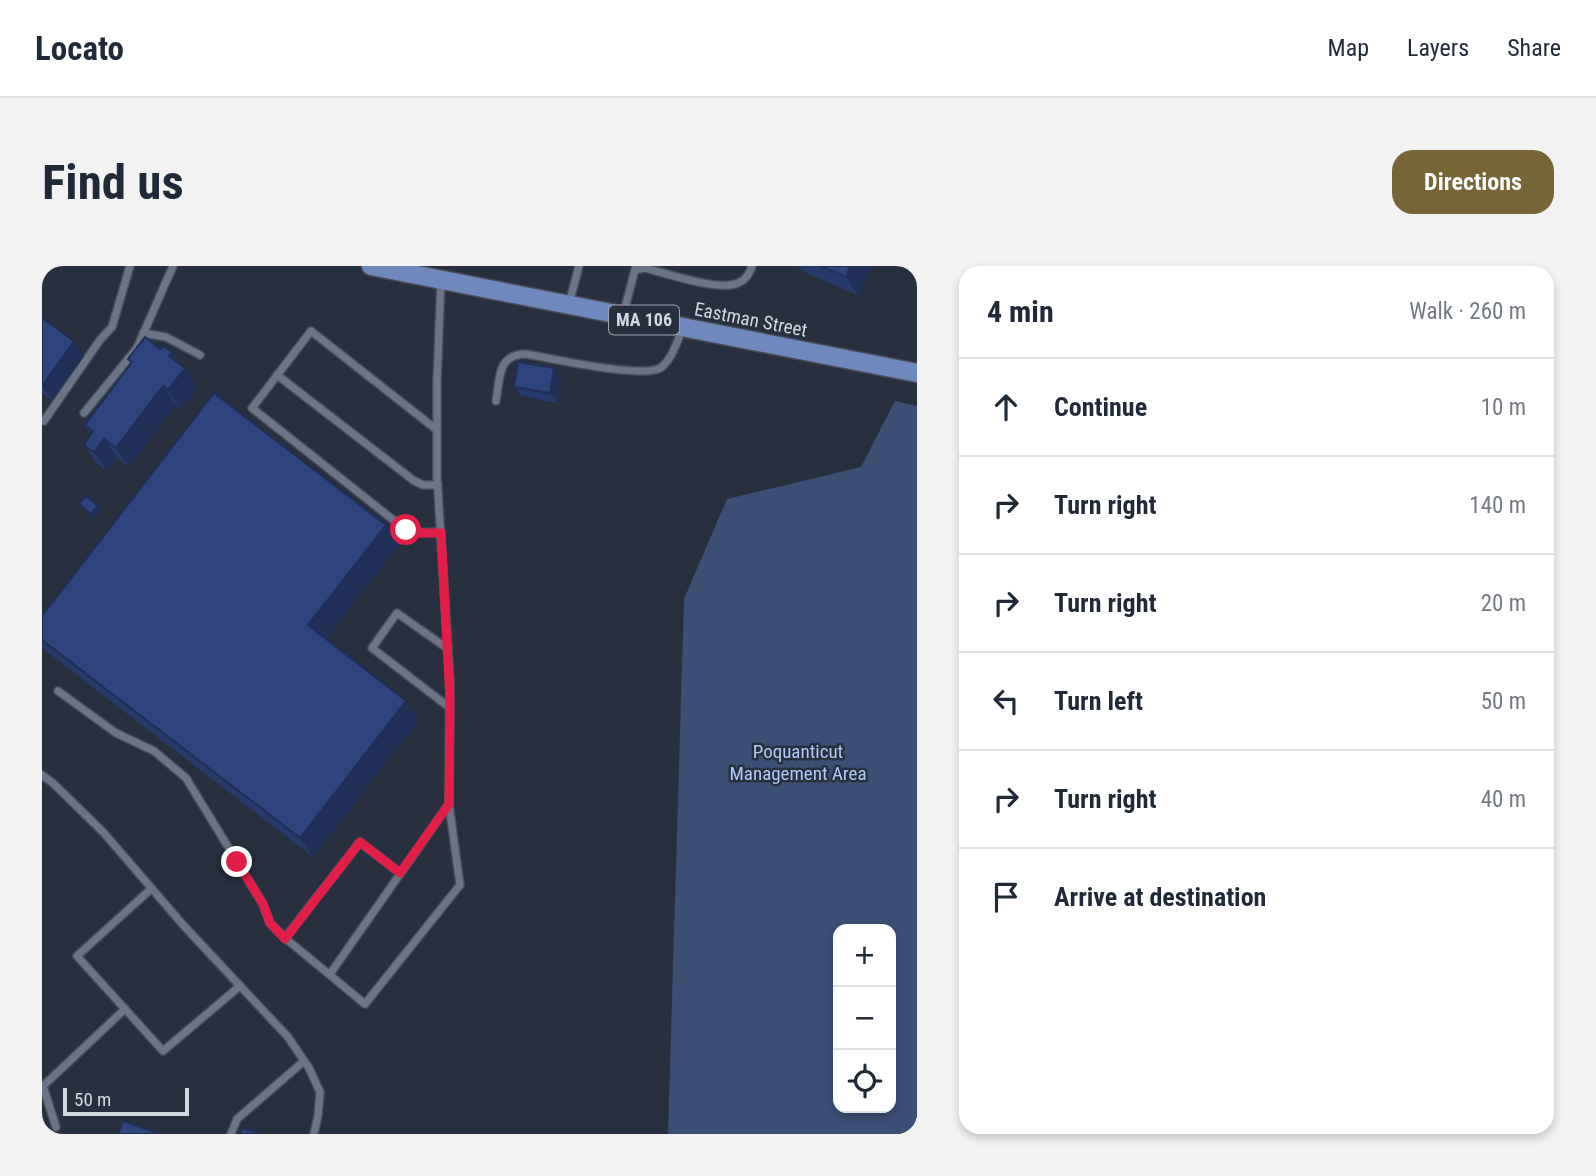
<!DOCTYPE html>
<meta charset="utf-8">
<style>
:root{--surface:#fff;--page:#f2f2f3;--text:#1f2937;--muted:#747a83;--line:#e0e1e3;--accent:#776536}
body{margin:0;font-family:"Roboto Condensed",sans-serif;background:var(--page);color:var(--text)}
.controls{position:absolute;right:21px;bottom:21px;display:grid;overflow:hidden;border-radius:14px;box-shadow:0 4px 10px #0003}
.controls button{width:63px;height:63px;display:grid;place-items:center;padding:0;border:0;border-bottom:2px solid var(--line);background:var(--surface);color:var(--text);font:35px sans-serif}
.scale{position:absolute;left:21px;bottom:18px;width:126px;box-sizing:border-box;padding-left:7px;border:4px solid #d2d7e1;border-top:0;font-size:19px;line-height:24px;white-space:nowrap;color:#d2d7e1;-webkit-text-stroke:5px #283040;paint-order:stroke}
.stop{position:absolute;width:21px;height:21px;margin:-16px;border:5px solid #e11d48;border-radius:50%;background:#fff}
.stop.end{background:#e11d48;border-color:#fff;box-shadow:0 2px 7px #0008}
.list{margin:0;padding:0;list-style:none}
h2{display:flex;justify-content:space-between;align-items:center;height:91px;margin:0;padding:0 28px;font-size:30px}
h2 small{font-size:23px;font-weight:400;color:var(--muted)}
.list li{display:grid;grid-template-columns:46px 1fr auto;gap:21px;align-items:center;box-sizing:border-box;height:98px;padding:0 28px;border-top:2px solid var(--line)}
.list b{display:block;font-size:26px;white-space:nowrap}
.list em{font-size:23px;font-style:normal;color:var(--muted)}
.icon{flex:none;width:38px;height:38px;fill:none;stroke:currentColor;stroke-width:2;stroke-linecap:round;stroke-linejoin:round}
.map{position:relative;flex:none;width:875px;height:868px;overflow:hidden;border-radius:21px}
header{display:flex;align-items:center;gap:42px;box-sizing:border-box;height:98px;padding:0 35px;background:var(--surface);border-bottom:2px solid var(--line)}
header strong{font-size:33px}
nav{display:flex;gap:38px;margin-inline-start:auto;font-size:24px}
.intro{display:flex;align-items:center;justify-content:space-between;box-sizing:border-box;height:168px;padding:0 42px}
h1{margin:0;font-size:49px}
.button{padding:18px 32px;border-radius:21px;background:var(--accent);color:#fff;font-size:24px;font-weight:700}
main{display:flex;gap:42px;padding:0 42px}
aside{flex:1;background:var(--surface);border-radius:21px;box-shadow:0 4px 10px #0003}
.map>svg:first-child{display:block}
.green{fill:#3b4e74;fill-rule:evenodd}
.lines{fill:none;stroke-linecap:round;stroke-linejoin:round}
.service-casing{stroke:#474d5a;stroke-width:10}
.primary-casing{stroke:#474d5a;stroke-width:21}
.service{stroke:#6c7588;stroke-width:7}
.primary{stroke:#7089bd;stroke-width:18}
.wall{fill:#273b6b}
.shaded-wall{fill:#203057}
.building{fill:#2d457c;stroke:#203057;stroke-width:2}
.route{stroke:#e11d48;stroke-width:9}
.labels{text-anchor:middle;stroke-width:5;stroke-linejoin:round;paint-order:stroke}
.shield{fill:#283040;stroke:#9fa5b1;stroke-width:2}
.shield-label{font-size:18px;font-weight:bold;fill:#d2d7e1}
.street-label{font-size:19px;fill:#d2d7e1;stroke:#283040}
.park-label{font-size:19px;fill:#b0c9fb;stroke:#283040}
</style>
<header>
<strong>Locato</strong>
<nav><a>Map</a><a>Layers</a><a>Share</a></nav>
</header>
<div class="intro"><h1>Find us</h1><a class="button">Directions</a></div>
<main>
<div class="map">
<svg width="875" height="868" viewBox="0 0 875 868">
<rect width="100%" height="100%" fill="#283040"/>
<path class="green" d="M853 135 875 140V868H626L642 333 685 233 819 201ZM796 663H849V842H796Z"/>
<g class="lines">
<g class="service-casing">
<g id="service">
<path d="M593 4 603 2C624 7 678 26 696 17 704 14 708 7 710 0"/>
<polyline points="527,38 537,0"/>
<polyline points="581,49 594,0"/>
<polyline points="101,67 124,71 158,89"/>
<polyline points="235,109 371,214 381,219 396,219"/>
<path d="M454 135C458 113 455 88 484 88 508 92 604 114 620 101 631 91 635 75 641 62"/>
<polyline points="42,147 95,82 131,0"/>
<polyline points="2,155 58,74 70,61 88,0"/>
<polyline points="395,164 269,65 210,142 364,264 371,267 399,266"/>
<polyline points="406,383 355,347 330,382 408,442"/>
<polyline points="16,425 74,467 112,485 144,512 221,638 228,657 243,672"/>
<polyline points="0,509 11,517 62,567 142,660 246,771 267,802 278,826 276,850 272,868"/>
<polyline points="358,607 318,576 243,672 323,738 418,619 407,538 408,417 395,210 395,115 399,14"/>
<polyline points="109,623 35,690 121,785 198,720"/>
<polyline points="288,708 407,538"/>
<polyline points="14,861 1,820 83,743"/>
<polyline points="189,868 195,853 262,795"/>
</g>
</g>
<g class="primary-casing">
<polyline id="primary" points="329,0 875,107"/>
</g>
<use href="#service" class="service"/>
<use href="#primary" class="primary"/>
</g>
<g class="wall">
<polygon points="756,0 830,0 817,30 760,5"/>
<polygon points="0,52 42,90 10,134 0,127"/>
<polygon points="118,83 130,86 156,121 139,143 134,139 87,201 75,192 65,205 55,198 42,179 49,168 43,159 89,98 86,93"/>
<polygon points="512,102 519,112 515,137 479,130 472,121"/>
<polygon points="37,238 56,240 59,245 53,253 41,243"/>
<polygon points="357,278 284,373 377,454 271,591 0,382 0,350"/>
</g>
<g class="shaded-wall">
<polygon points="808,0 830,0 817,30 804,11"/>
<polygon points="32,75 42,90 10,134 0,120"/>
<polygon points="130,86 142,103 143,102 156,121 139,143 126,124 127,90"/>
<polygon points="512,102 519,112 515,137 508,127"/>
<polygon points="121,120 134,139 87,201 74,182"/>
<polygon points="62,173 75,192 65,205 52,186"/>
<polygon points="56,240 59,245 53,253 49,248"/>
<polygon points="344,259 357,278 280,379 266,359"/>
<polygon points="364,435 377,454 271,591 258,572"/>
</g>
<g class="building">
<polygon points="779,0 808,0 804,11"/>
<polygon points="0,52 32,75 0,120"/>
<polygon points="103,71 118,83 121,80 130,86 127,90 143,102 126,124 121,120 74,182 62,173 52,186 42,179 51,165 43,159 90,96 86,93"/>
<polygon points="476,96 512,102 508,127 472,121"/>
<polygon points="172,127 344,259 266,359 364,435 258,572 0,374 0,350"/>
<polygon points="44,230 56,240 49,248 37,238"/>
<polygon points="81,855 118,868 76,868"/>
<polygon points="200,862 220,868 199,868"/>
</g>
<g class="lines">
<polyline class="route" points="195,596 221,638 228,657 243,673 318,576 358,607 407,538 408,434 399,267 371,267 364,264"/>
</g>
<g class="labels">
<rect class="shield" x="567" y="39.5" width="70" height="29" rx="5"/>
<g class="shield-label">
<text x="602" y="60">MA 106</text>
</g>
<g class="street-label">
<text transform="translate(709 53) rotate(11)" y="7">Eastman Street</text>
</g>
<g class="park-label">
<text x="756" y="492">Poquanticut<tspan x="756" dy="22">Management Area</tspan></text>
</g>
</g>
</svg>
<div class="controls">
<button>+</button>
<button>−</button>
<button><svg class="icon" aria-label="locate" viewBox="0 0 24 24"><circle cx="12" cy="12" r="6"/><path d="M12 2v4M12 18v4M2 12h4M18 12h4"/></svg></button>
</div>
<div class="scale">50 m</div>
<div class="stop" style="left:364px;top:264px"></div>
<div class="stop end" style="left:195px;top:596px"></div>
</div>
<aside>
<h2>4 min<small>Walk · 260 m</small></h2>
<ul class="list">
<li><svg class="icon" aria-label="ahead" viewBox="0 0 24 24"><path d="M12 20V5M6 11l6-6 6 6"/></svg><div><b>Continue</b></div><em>10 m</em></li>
<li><svg class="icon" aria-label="right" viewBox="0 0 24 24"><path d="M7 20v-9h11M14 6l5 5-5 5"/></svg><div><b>Turn right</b></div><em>140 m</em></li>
<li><svg class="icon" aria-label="right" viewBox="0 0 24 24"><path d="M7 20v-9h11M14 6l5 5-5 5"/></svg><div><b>Turn right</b></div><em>20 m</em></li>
<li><svg class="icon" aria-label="left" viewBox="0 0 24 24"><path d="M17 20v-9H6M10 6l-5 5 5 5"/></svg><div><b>Turn left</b></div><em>50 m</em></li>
<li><svg class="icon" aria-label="right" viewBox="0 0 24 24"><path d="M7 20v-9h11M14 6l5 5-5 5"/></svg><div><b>Turn right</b></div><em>40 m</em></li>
<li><svg class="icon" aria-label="arrive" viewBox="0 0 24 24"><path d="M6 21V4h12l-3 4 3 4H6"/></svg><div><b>Arrive at destination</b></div></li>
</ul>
</aside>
</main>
